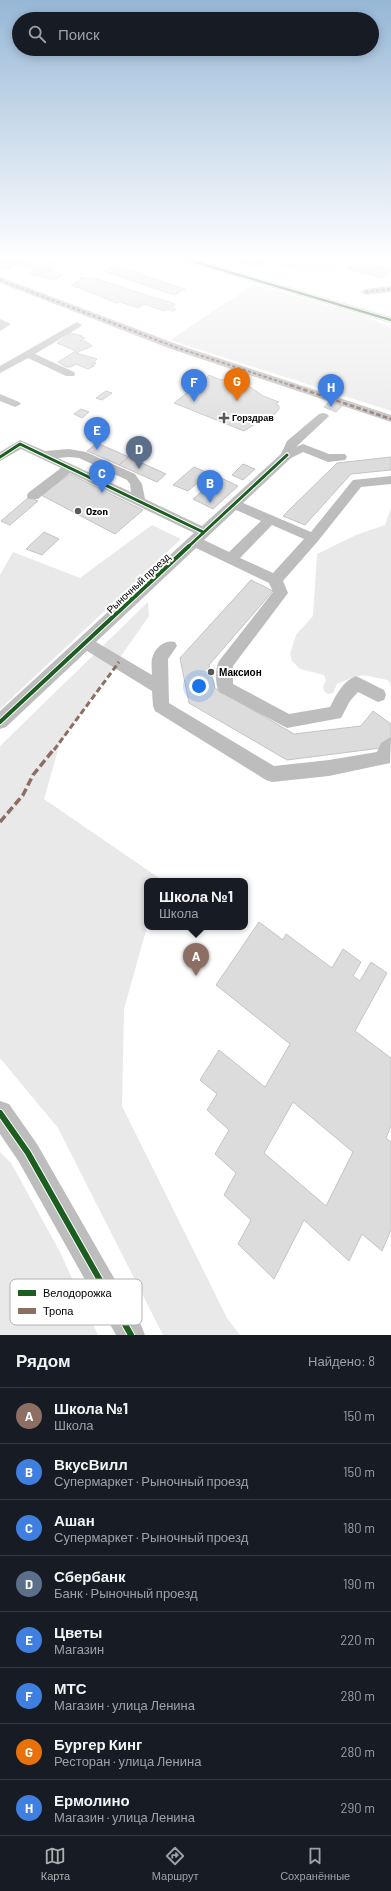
<!DOCTYPE html>
<html lang="ru">
<meta charset="utf-8">
<style>
:root{--surface:#171b24;--page:#242831;--text:#f1f3f6;--muted:#9ea1a6;--line:#363941;--accent:#adaeaf}
body{margin:0;font-family:Barlow,sans-serif;background:var(--page);color:var(--text)}
.you{position:absolute;left:199px;top:686px;width:14px;height:14px;margin:-10px;border:3px solid #fff;border-radius:50%;background:#1a73e8;box-shadow:0 0 0 6px #1a73e833}
.badge{display:grid;place-items:center;width:26px;height:26px;border-radius:50%;background:var(--accent);color:#fff;font-size:13px;font-weight:700}
.pin{position:absolute;translate:-50% -33px;filter:drop-shadow(0 1px 2px #0008)}
.pin::after{content:'';position:absolute;top:21px;width:14px;height:12px;background:inherit;clip-path:polygon(0 0,100% 0,50% 100%)}
.popup{position:absolute;left:144px;top:878px;width:104px;height:52px;box-sizing:border-box;display:grid;place-content:center;border-radius:8px;background:var(--surface);filter:drop-shadow(0 1px 3px #0005);font-size:13px;white-space:nowrap;color:var(--muted)}
.popup b{font-size:15px;color:var(--text)}
.popup::after{content:'';position:absolute;left:50%;top:100%;margin-left:-8px;border:8px solid transparent;border-top-color:var(--surface)}
.list{margin:0;padding:0;list-style:none}
h2{display:flex;justify-content:space-between;align-items:center;height:52px;margin:0;padding:0 16px;font-size:17px}
h2 small{font-size:13px;font-weight:400;color:var(--muted)}
.list li{display:grid;grid-template-columns:26px 1fr auto;gap:12px;align-items:center;box-sizing:border-box;height:56px;padding:0 16px;border-top:1px solid var(--line)}
.list b{display:block;font-size:15px;white-space:nowrap}
.list p{margin:0;font-size:13px;white-space:nowrap;color:var(--muted)}
.list em{font-size:13px;font-style:normal;color:var(--muted)}
.icon{flex:none;width:22px;height:22px;fill:none;stroke:currentColor;stroke-width:2;stroke-linecap:round;stroke-linejoin:round}
.map{position:relative;flex:none;width:391px;height:1335px;overflow:hidden}
.search{position:absolute;background:var(--surface);box-shadow:0 2px 10px #0003;left:12px;right:12px;top:12px;height:44px;display:flex;align-items:center;gap:10px;box-sizing:border-box;padding:0 14px;border-radius:22px;color:var(--muted);font-size:15px}
.sheet{height:500px;background:var(--surface)}
nav{display:flex;justify-content:space-around;align-items:center;box-sizing:border-box;height:56px;border-top:1px solid var(--line);background:var(--surface);font-size:11px;color:var(--muted)}
nav a{display:grid;justify-items:center;gap:2px}
nav .on{color:var(--accent)}
.map>svg:first-child{display:block}
.green{fill:#e9e9e9}
.building{fill:#dcdcdc;stroke:#c4c4c4;fill-rule:evenodd}
.lines{fill:none;stroke-linecap:round;stroke-linejoin:round}
.minor{fill:#bdbdbd;fill-rule:evenodd}
.quiet-far3{stroke:#8d6e63;stroke-width:2;stroke-dasharray:3.5 2;stroke-linecap:butt}
.quiet-far2{stroke:#8d6e63;stroke-width:2.5;stroke-dasharray:4.5 2.5;stroke-linecap:butt}
.quiet-far1{stroke:#8d6e63;stroke-width:3;stroke-dasharray:6 3;stroke-linecap:butt}
.quiet{stroke:#8d6e63;stroke-width:3.5;stroke-dasharray:8 3.5;stroke-linecap:butt}
.cycleway-far3-casing{stroke:#fff;stroke-width:4}
.cycleway-far2-casing{stroke:#fff;stroke-width:5}
.cycleway-far1-casing{stroke:#fff;stroke-width:6}
.cycleway-casing{stroke:#fff;stroke-width:8}
.cycleway-far3{stroke:#1b5e20;stroke-width:2.5}
.cycleway-far2{stroke:#1b5e20;stroke-width:3}
.cycleway-far1{stroke:#1b5e20;stroke-width:4}
.cycleway{stroke:#1b5e20;stroke-width:6}
.poi-dot{fill:#595959;stroke:#fff;stroke-width:1.5}
.labels{text-anchor:middle;stroke-width:4;stroke-linejoin:round;paint-order:stroke}
.far-poi-label{font-size:9px;font-weight:bold;fill:#000;stroke:#fff;text-anchor:start}
.poi-label{font-size:10px;font-weight:bold;fill:#000;stroke:#fff;text-anchor:start}
.street-label{font-size:10px;fill:#000;stroke:#fff}
.key{fill:#fff;stroke:#b2b2b2;stroke-width:1}
.key-label{font-size:11px;fill:#000}
</style>
<div class="map">
<svg width="391" height="1335" viewBox="0 0 391 1335">
<rect width="100%" height="100%" fill="#fff"/>
<g class="green">
<path d="M259 259H340L343 260 335 272C317 272 300 272 283 267 274 265 268 260 259 259Z"/>
<polygon points="254,284 365,316 391,328 391,411 170,340"/>
<path d="M391 508V688L389 681C383 678 379 679 373 677 356 673 353 678 337 684L333 693 328 694 324 691 323 687 326 680 324 675 300 669 292 661 290 654 296 635 313 616 317 554 356 535 385 525Z"/>
<polygon points="152,525 181,539 0,709 0,575 13,552 80,578"/>
<polygon points="148,602 149,616 60,743 44,799 159,878 158,881 147,881 147,927 124,1009 122,1106 227,1318 240,1335 163,1335 58,1128 0,1058 0,746"/>
<polygon points="0,1152 11,1163 59,1250 98,1335 0,1335"/>
</g>
<g class="building">
<polygon points="0,259 17,259 48,265 42,270 63,274 55,280 29,274 36,269 0,262"/>
<polygon points="49,259 67,259 51,272 42,270 48,265 42,264"/>
<polygon points="237,259 254,259 265,261 262,266 235,262"/>
<polygon points="359,260 371,263 369,264 391,269 391,270 382,278 348,269"/>
<polygon points="0,262 15,265 8,270 0,268"/>
<polygon points="114,265 185,289 174,295 103,271"/>
<polygon points="82,277 90,279 93,278 175,304 171,307 176,309 173,311 168,309 164,311 144,304 138,308 120,302 117,303 71,285 82,279 79,278"/>
<polygon points="71,333 82,336 81,337 85,338 80,341 85,341 92,346 76,353 97,359 94,362 96,363 92,365 94,366 88,369 76,364 71,367 66,367 58,362 76,351 57,343"/>
<polygon points="209,375 221,380 233,378 240,380 263,396 279,402 276,404 279,406 279,409 275,414 266,417 244,431 174,403 192,389 189,386 193,379 199,377 206,378"/>
<polygon points="106,391 112,393 102,400 96,398"/>
<polygon points="329,402 342,406 336,412 324,407"/>
<polygon points="81,409 89,412 82,418 74,414"/>
<polygon points="97,443 129,457 119,465 87,451"/>
<polygon points="129,457 166,474 157,482 119,465"/>
<polygon points="391,457 391,470 351,474 305,525 283,516 337,463"/>
<polygon points="243,464 255,469 243,480 232,475"/>
<polygon points="194,467 209,473 188,491 173,485"/>
<polygon points="70,474 143,510 115,534 41,495"/>
<polygon points="219,477 238,486 213,509 193,499"/>
<polygon points="29,497 38,501 10,525 1,521"/>
<polygon points="44,532 59,539 42,555 26,549"/>
<polygon points="251,580 273,591 209,665 215,688 294,734 361,726 373,711 391,724 391,738 381,748 287,760 189,703 180,658"/>
<path d="M259 922 283 940 286 934 332 968 343 949 361 962 353 976 360 981 371 962 387 973 355 1031 391 1058V1126L386 1138 391 1142V1230L382 1251 362 1234 349 1261 304 1220 274 1279 238 1244 251 1220 224 1195 236 1173 215 1154 229 1130 207 1110 217 1094 200 1080 219 1050 265 1087 290 1044 216 985ZM293 1102 353 1152 326 1206 264 1153Z"/>
</g>
<g class="lines">
<g class="minor">
<polygon points="181,259 194,259 391,317 391,323 182,261"/>
<polygon points="0,277 179,345 391,415 391,422 171,349 0,283"/>
<polygon points="391,286 391,292 365,295 360,292 365,289"/>
<polygon points="0,319 11,324 0,331"/>
<polygon points="77,322 82,325 80,327 35,354 74,372 75,374 74,376 66,376 28,358 0,373 0,366"/>
<polygon points="0,394 19,402 21,404 15,407 0,401"/>
<path d="M323 413 327 414 329 416 327 418 296 447 303 444 329 454H345L347 457 345 460 328 462 303 452 291 458 243 503 311 532 353 480 391 476V484L361 487 318 541 283 581 288 593 233 666V684L289 714 330 707C336 695 343 681 356 676L384 690 386 695 384 700 378 702 358 692 350 701 341 718 287 728 219 692C215 684 215 668 219 661L273 592 269 583 196 548 96 642 152 675C152 670 151 664 152 659 154 648 165 639 175 642L177 646 168 659 169 703 274 766 329 760 377 752 381 743 391 737 390 763 329 776 272 782 266 780 155 711 153 706 152 691 87 651 6 727 0 729V711L194 533 70 473 38 499H28L27 496 28 493 61 468 21 449 0 461V452L20 440 45 451 69 449 86 452 135 474 142 484 145 499 202 526 281 454 287 441 319 414ZM69 457 79 458 127 480 130 484 131 492 58 458ZM236 510 261 521 229 552 204 540ZM272 525 304 539 273 573 240 558Z"/>
<polygon points="0,1101 9,1104 37,1144 141,1325 145,1335 116,1335 19,1162 0,1134"/>
</g>
<g class="quiet-far3">
<polyline points="0,280 175,347 293,386"/>
<polyline points="365,292 391,289"/>
</g>
<polyline class="quiet-far2" points="290,385 391,419"/>
<polyline class="quiet-far1" points="54,750 119,662"/>
<polyline class="quiet" points="0,822 23,795 33,775 54,749"/>
<g class="cycleway-far3-casing">
<polyline id="cycleway-far3" points="185,259 391,320"/>
</g>
<g class="cycleway-far2-casing">
<g id="cycleway-far2">
<polyline points="0,457 20,444 203,532"/>
<polyline points="188,547 287,455"/>
</g>
</g>
<g class="cycleway-far1-casing">
<polyline id="cycleway-far1" points="0,722 189,546"/>
</g>
<g class="cycleway-casing">
<polyline id="cycleway" points="0,1113 28,1153 131,1335"/>
</g>
<use href="#cycleway-far3" class="cycleway-far3"/>
<use href="#cycleway-far2" class="cycleway-far2"/>
<use href="#cycleway-far1" class="cycleway-far1"/>
<use href="#cycleway" class="cycleway"/>
</g>
<linearGradient id="sky" x2="0" y2="1"><stop stop-color="#96b7d6"/><stop offset="0.58" stop-color="#fff"/><stop offset="1" stop-color="#fff" stop-opacity="0"/></linearGradient>
<rect width="391" height="446" fill="url(#sky)"/>
<g class="poi-dot">
<path d="M222 412h4v4h4v4h-4v4h-4v-4h-4v-4h4z"/>
<circle cx="78" cy="511" r="4"/>
<circle cx="211" cy="672" r="4"/>
</g>
<g class="labels">
<g class="far-poi-label">
<text x="232" y="421">Горздрав</text>
</g>
<g class="poi-label">
<text x="86" y="515">Ozon</text>
<text x="219" y="676">Максион</text>
</g>
<g class="street-label">
<text transform="translate(138 583) rotate(-43)" y="4">Рыночный проезд</text>
</g>
</g>
<rect x="10" y="1279" width="132" height="46" rx="6" class="key"/>
<rect x="18" y="1290" width="18" height="6" fill="#1b5e20"/>
<rect x="18" y="1308" width="18" height="6" fill="#8d6e63"/>
<g class="key-label">
<text x="43" y="1297">Велодорожка</text>
<text x="43" y="1315">Тропа</text>
</g>
</svg>
<div class="you"></div>
<div class="pin badge" style="left:196px;top:976px;background:#8d6e63">A</div>
<div class="popup"><b>Школа №1</b>Школа</div>
<div class="pin badge" style="left:210px;top:503px;background:#3f7fe0">B</div>
<div class="pin badge" style="left:102px;top:493px;background:#3f7fe0">C</div>
<div class="pin badge" style="left:139px;top:469px;background:#5c6f8a">D</div>
<div class="pin badge" style="left:97px;top:450px;background:#3f7fe0">E</div>
<div class="pin badge" style="left:194px;top:402px;background:#3f7fe0">F</div>
<div class="pin badge" style="left:237px;top:401px;background:#e8710a">G</div>
<div class="pin badge" style="left:331px;top:407px;background:#3f7fe0">H</div>
<div class="search"><svg class="icon" aria-label="search" viewBox="0 0 24 24"><circle cx="10" cy="10" r="6"/><path d="M15 15l6 6"/></svg>Поиск</div>
</div>
<section class="sheet">
<h2>Рядом<small>Найдено: 8</small></h2>
<ul class="list">
<li><span class="badge" style="background:#8d6e63">A</span><div><b>Школа №1</b><p>Школа</p></div><em>150 m</em></li>
<li><span class="badge" style="background:#3f7fe0">B</span><div><b>ВкусВилл</b><p>Супермаркет · Рыночный проезд</p></div><em>150 m</em></li>
<li><span class="badge" style="background:#3f7fe0">C</span><div><b>Ашан</b><p>Супермаркет · Рыночный проезд</p></div><em>180 m</em></li>
<li><span class="badge" style="background:#5c6f8a">D</span><div><b>Сбербанк</b><p>Банк · Рыночный проезд</p></div><em>190 m</em></li>
<li><span class="badge" style="background:#3f7fe0">E</span><div><b>Цветы</b><p>Магазин</p></div><em>220 m</em></li>
<li><span class="badge" style="background:#3f7fe0">F</span><div><b>МТС</b><p>Магазин · улица Ленина</p></div><em>280 m</em></li>
<li><span class="badge" style="background:#e8710a">G</span><div><b>Бургер Кинг</b><p>Ресторан · улица Ленина</p></div><em>280 m</em></li>
<li><span class="badge" style="background:#3f7fe0">H</span><div><b>Ермолино</b><p>Магазин · улица Ленина</p></div><em>290 m</em></li>
</ul>
</section>
<nav>
<a class="on"><svg class="icon" aria-label="map" viewBox="0 0 24 24"><path d="M3 6l6-2 6 2 6-2v14l-6 2-6-2-6 2zM9 4v14M15 6v14"/></svg>Карта</a>
<a><svg class="icon" aria-label="directions" viewBox="0 0 24 24"><path d="M12 3l9 9-9 9-9-9zM9 14v-3h6M13 9l2 2-2 2"/></svg>Маршрут</a>
<a><svg class="icon" aria-label="saved" viewBox="0 0 24 24"><path d="M7 4h10v16l-5-4-5 4z"/></svg>Сохранённые</a>
</nav>
